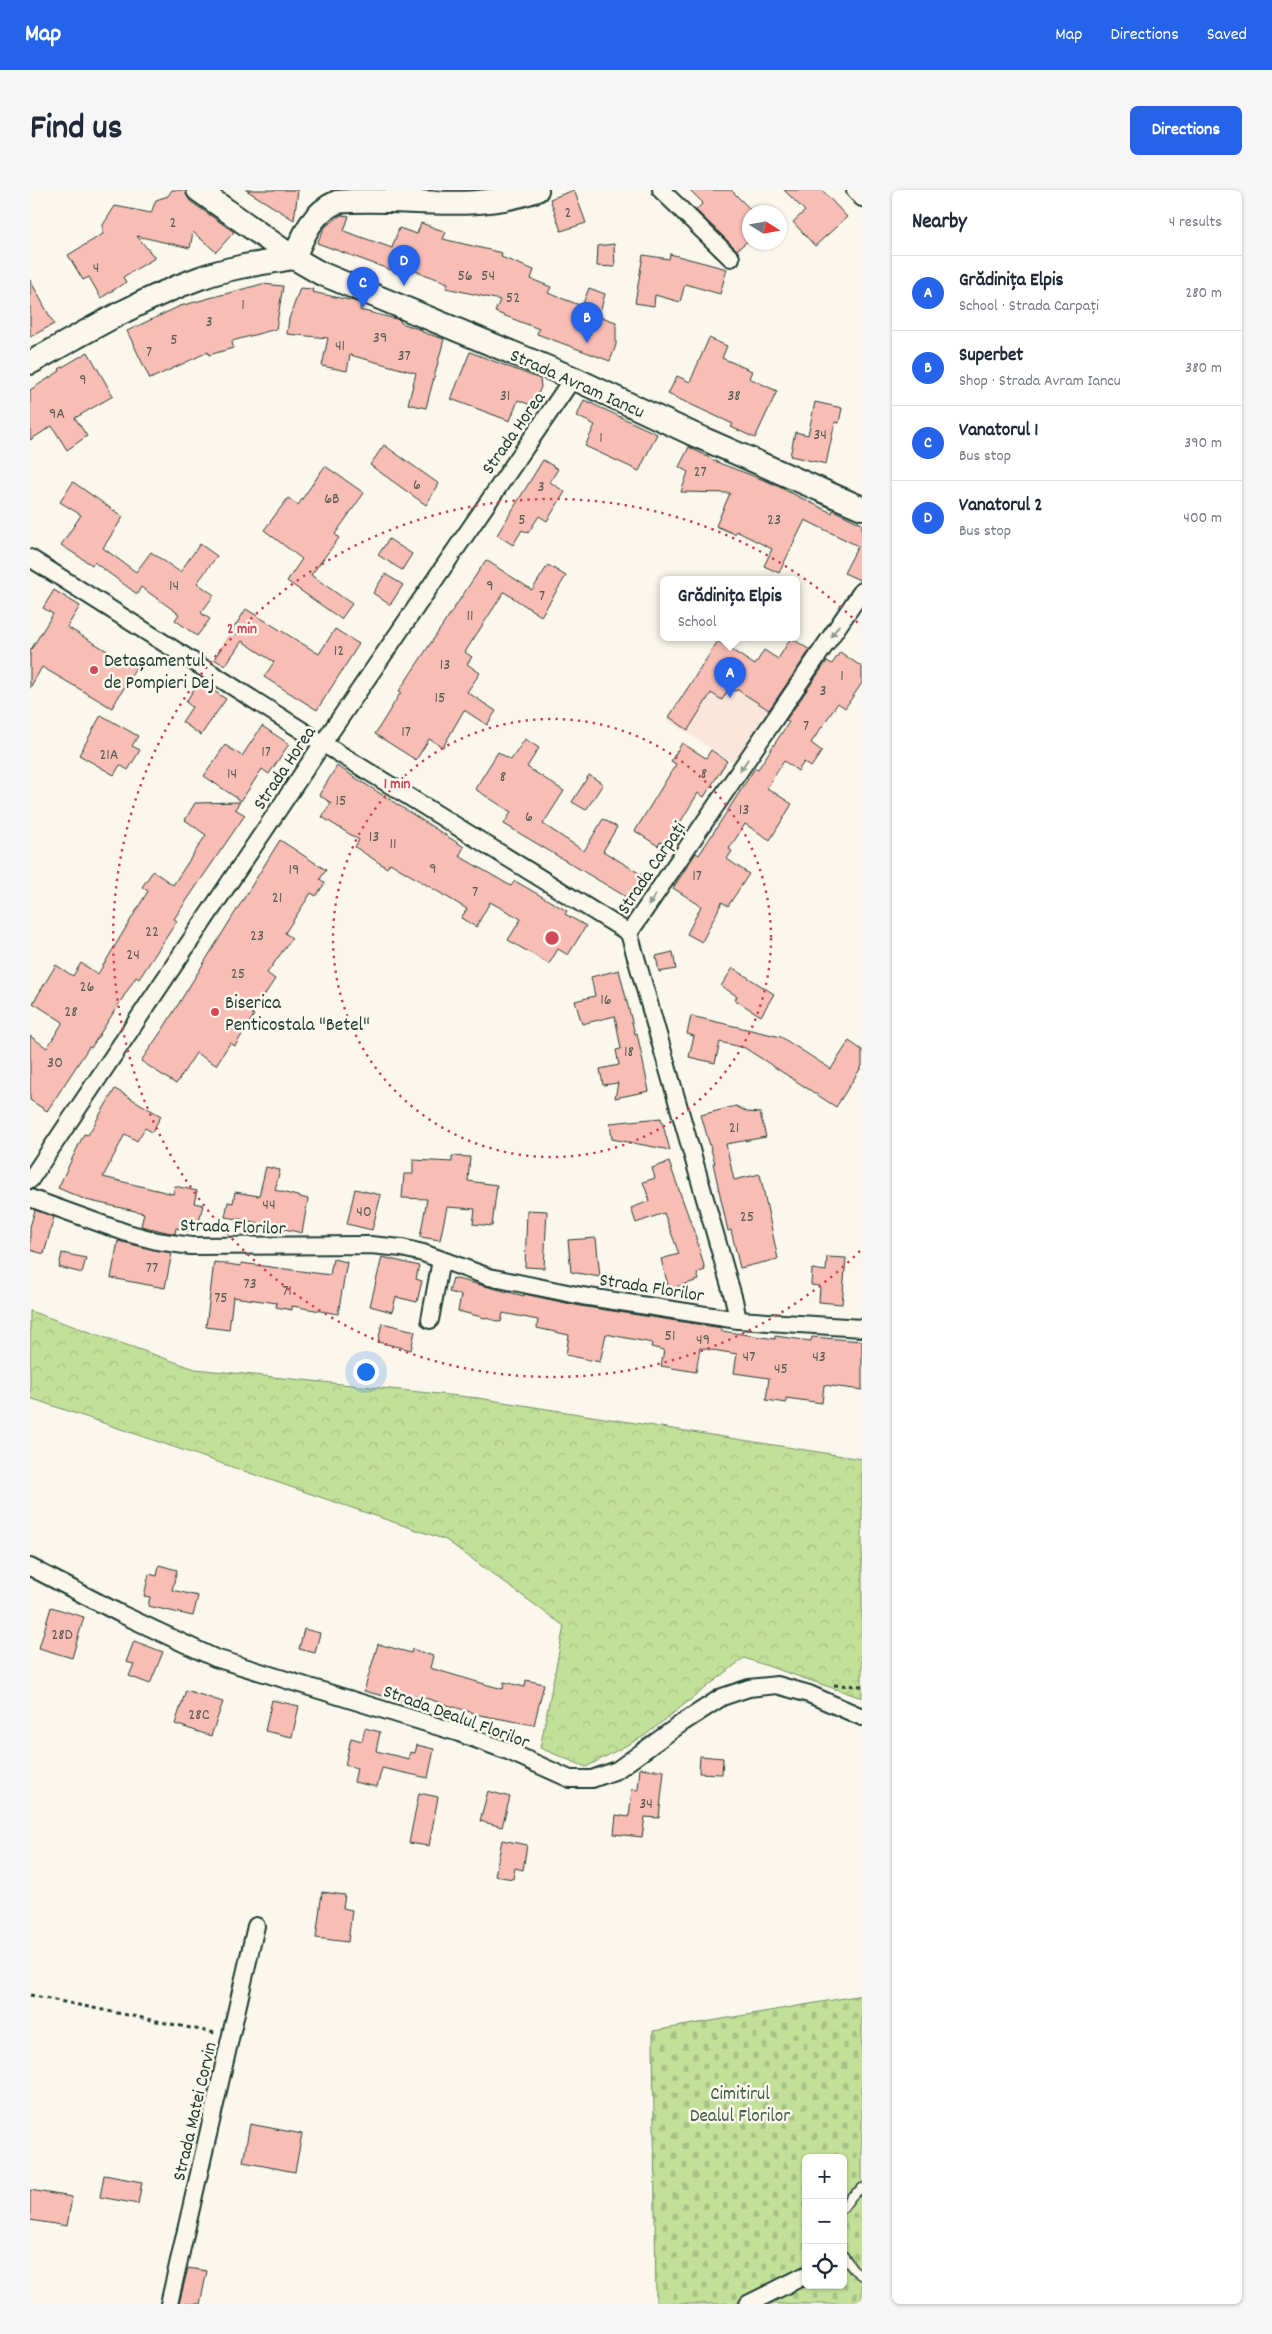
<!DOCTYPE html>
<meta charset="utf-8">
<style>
:root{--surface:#fff;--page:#f6f6f7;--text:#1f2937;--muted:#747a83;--line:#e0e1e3;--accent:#2563eb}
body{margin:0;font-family:Dekko,sans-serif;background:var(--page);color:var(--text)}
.controls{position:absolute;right:15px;bottom:15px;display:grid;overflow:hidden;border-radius:8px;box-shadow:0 1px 4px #0004}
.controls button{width:45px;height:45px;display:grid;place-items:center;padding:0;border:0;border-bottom:1px solid var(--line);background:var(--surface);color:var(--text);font:25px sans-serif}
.compass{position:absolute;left:712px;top:15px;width:45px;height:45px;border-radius:50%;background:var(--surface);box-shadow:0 1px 4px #0004;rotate:101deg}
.you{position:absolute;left:335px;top:1181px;width:18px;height:18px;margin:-12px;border:4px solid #fff;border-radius:50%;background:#1a73e8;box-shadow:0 0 0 8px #1a73e833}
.badge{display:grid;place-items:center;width:32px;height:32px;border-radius:50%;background:var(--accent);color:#fff;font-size:16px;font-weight:700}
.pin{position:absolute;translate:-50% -41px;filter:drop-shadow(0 1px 2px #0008)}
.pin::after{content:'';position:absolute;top:26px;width:18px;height:15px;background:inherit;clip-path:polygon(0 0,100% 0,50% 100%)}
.popup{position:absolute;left:630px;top:386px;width:140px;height:65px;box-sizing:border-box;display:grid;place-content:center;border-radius:8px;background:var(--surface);filter:drop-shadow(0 1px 4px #0005);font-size:16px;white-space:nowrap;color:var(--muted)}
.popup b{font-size:19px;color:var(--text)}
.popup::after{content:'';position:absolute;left:50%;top:100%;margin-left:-10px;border:10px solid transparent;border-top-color:var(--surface)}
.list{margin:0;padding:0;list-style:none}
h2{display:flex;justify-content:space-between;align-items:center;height:65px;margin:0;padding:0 20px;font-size:21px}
h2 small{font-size:16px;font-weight:400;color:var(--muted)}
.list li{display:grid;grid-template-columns:32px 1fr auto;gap:15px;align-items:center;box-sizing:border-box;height:75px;padding:0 20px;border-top:1px solid var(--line)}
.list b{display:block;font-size:19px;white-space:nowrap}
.list p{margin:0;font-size:16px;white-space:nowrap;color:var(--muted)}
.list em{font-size:16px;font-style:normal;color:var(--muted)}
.icon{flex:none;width:28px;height:28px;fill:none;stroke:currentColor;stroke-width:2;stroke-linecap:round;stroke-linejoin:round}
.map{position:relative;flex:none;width:832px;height:2114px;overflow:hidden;border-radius:8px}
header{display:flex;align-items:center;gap:30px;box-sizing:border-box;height:70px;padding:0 25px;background:var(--accent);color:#fff}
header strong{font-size:24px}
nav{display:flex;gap:28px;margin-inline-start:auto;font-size:18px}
.intro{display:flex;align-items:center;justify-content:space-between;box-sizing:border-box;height:120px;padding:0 30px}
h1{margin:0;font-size:35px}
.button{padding:12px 22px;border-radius:8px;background:var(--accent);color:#fff;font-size:18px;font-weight:700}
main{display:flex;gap:30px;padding:0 30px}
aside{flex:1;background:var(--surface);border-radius:8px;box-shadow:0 1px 4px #0004}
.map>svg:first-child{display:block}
.built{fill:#fae6db}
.forest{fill:url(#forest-crowns);stroke:#708e66}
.cemetery{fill:url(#cemetery-stones);stroke:#708e66;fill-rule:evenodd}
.building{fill:#f8bdb4;stroke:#1f3d34}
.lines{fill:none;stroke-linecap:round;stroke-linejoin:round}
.lane-casing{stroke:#1f3d34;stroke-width:11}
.street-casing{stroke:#1f3d34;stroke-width:20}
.secondary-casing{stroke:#1f3d34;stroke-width:26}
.path{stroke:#1f3d34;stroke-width:3;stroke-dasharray:4 4;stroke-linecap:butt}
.lane{stroke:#fbf7ec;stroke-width:8}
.street{stroke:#fbf7ec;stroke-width:16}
.secondary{stroke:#fbf7ec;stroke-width:22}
.oneway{fill:#8d9a90}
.ring{fill:none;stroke:#d1495b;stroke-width:2.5;stroke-dasharray:2.5 5}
.poi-dot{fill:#d1495b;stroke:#fbf7ec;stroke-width:2}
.labels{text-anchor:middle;stroke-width:5;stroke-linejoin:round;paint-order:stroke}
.number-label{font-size:16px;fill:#555d54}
.street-label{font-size:19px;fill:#1f3d34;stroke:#fbf7ec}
.poi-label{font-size:19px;fill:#1f3d34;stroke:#fbf7ec;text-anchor:start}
.park-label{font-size:19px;fill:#405e48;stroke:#fbf7ec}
.centre{fill:#d1495b;stroke:#fbf7ec;stroke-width:2.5}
.ring-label{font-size:15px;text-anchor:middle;font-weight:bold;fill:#d1495b;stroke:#fbf7ec;stroke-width:5;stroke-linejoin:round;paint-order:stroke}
</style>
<header>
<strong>Map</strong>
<nav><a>Map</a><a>Directions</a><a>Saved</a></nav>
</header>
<div class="intro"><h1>Find us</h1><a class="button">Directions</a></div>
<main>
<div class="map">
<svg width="832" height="2114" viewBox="0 0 832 2114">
<defs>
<pattern id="forest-crowns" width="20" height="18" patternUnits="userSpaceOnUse" patternTransform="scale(1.25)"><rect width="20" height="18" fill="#c2e098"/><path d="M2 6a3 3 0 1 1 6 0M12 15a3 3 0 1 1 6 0" fill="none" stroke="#a6c184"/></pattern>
<pattern id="cemetery-stones" width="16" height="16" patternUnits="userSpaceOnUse" patternTransform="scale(1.25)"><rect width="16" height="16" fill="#c2e098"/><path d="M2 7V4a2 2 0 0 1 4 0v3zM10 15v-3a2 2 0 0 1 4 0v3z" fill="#a6c184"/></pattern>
</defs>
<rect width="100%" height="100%" fill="#fbf7ec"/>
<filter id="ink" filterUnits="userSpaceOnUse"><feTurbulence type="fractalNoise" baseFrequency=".02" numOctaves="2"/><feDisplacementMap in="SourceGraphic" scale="10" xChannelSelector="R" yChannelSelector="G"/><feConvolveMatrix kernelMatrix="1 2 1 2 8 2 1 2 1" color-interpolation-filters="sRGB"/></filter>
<g filter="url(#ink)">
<polygon class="built" points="688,451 757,496 707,575 637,530"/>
<polygon class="forest" points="0,1121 165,1179 448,1208 832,1269 832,1508 714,1468 614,1546 556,1577 510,1558 534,1436 416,1350 0,1208"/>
<path class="cemetery" d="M832 1805V2114H626L623 1841ZM776 1968H813V2095H776Z"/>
<g class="building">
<polygon points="142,0 155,0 160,11 204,42 186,62 163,42 160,58 107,46 125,68 93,87 96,92 71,108 59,87 53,90 38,65 73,44 73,35 85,16 121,23 126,10 138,6"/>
<polygon points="216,0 268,0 264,30"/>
<polygon points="544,0 556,33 531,41 520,9"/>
<polygon points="660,0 701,0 720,19 720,49 707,60 666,20 673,13"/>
<polygon points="754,0 792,0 817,27 785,56 763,32 775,21"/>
<polygon points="311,25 319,26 314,41 362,58 369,38 387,44 391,33 416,42 413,49 472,63 471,67 504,80 501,89 521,97 518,103 552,116 559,98 575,104 569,126 586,132 586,155 580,171 507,144 509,139 465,122 470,110 416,98 418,93 375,77 372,84 287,53 295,37"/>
<polygon points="584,54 585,77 567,76 568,56"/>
<polygon points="640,64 697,79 690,104 655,94 650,112 625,105 624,116 605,113 613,65 639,69"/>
<polygon points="0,90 24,134 0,147"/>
<polygon points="232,94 253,96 246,139 202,151 203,158 179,165 178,162 120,189 97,141 150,116"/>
<polygon points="270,98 283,99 282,102 324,111 331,114 330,120 370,130 371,133 392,140 392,142 414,149 396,218 378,214 386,183 320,165 317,181 292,176 298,148 257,144 259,129"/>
<polygon points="679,148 697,156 692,168 722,181 719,188 747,201 725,248 701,237 703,234 638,204 647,186 660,192"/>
<polygon points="58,162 83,206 45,228 57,246 37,260 22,236 0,250 0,200 30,181 29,179"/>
<polygon points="440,162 510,189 511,197 503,216 488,210 480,231 421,209"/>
<polygon points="554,210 627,244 609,281 555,256 565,235 547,226"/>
<polygon points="785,212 812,218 809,233 805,232 796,274 760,266 765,242 778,245"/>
<polygon points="354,255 409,294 396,315 340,275"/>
<polygon points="659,257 689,273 739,292 802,323 803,320 832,334 832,391 814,383 828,356 775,330 749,383 734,376 742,359 706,341 705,344 686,336 700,303 651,302 658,282 649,277"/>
<polygon points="513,270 528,279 520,292 535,302 517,331 509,326 498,343 492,340 483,355 467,345"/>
<polygon points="295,276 334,303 305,344 309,348 281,385 322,414 311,429 257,391 272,369 234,340 258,308 268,315"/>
<polygon points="43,292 93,327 73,358 106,382 121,362 150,382 170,354 187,366 167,393 184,405 171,423 180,429 167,446 145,430 149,424 111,397 107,404 64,372 62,375 31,355 51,325 30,312"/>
<polygon points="359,349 382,364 372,380 348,365"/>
<polygon points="456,370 502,400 518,375 536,386 511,426 474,402 435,462 442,467 437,474 450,483 437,502 466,521 457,535 434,520 413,557 399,549 386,570 345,544 371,502 369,501"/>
<polygon points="355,384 373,395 360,415 343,403"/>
<polygon points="24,400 50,416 37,437 106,478 82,518 12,477 0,498 0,461 23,424 13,418"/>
<polygon points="216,419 289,464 305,439 329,454 287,520 234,487 244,472 212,451 195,476 184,469"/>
<polygon points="761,448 780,460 739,520 708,500 697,502 692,510 681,503 658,540 639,527 688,451 725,475 734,460 748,469"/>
<polygon points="810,462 832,477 832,493 815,518 808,513 781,553 792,561 781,577 774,572 768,581 754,571 737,598 762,614 740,650 715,634 699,659 702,661 697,669 719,684 698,716 692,712 672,752 657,744 671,716 643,698 666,663 669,665 725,578 728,579 759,532 756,530 797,471 802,474"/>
<polygon points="169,491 196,509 171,545 152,532 162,517 156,512"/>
<polygon points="71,525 108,546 102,556 110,560 98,580 90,575 84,585 49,565"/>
<polygon points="232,536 259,554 239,584 232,579 211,611 174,586 195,555 212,566"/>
<polygon points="495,549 509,558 497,577 534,601 513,634 554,661 573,629 587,637 573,661 612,685 610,691 614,694 603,711 474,634 481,622 445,599 468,562 481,570"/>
<polygon points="652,553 676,568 681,560 697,571 674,607 668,603 636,656 630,652 628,656 605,641 646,574 641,571"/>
<polygon points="307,576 434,657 429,666 481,696 485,691 537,721 535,724 556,736 538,765 528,759 519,774 478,750 491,729 460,712 446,737 431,728 437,719 360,673 357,678 325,657 329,650 292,627 301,613 289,605"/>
<polygon points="559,585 573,594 556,620 542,612"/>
<polygon points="210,612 205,619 215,625 144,729 147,731 109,789 106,787 61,858 59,857 17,921 0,910 0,846 17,858 33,832 3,813 26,775 43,786 51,773 68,784 118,701 112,697 123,681 143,695 176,645 155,630 165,613"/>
<polygon points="250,650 296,680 290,689 295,693 286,706 281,703 255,743 262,748 237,783 245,789 222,824 224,825 205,856 200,853 186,875 166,863 146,894 111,871 133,839"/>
<polygon points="643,762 646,779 629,782 626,766"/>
<polygon points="703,778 744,804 731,826 705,810 707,806 691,796"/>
<polygon points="589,780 605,844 607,843 619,901 585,908 588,893 573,895 570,879 589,875 586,860 591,859 585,826 552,834 545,811 565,806 561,787"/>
<polygon points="661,826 751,847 801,879 819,851 832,860 832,876 806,917 715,858 690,852 685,873 659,867 664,846 657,844"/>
<polygon points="85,899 131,926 122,942 115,938 107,951 95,944 73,987 143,1004 145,996 167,1001 164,1013 173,1015 169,1032 160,1030 158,1041 146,1038 145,1044 111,1036 114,1023 56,1010 28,998 54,944 58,945"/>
<polygon points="706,916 717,922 730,923 736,947 696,954 704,990 730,984 748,1069 710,1078 701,1040 698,1041 683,973 685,973 671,925"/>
<polygon points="631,928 640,960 582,949 580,933"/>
<polygon points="422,966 440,967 438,991 467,995 462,1036 443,1034 445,1019 417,1017 410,1050 390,1047 397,1009 372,1008 374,984 383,984 383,970 422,972"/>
<polygon points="639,972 667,1050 675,1080 667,1083 669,1090 639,1099 631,1069 649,1064 634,1023 606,1033 601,1018 620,1011 613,992 625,988 622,978"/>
<polygon points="236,977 250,980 245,1000 278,1009 272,1043 215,1030 195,1027 198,1012 203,1013 205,1002 229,1006"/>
<polygon points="325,999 351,1005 342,1040 317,1034"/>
<polygon points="5,1020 24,1027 14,1064 0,1060 0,1037"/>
<polygon points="497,1020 517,1021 514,1078 495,1077"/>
<polygon points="566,1048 570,1087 541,1082 538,1050"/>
<polygon points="88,1051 142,1063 135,1098 81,1088"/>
<polygon points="32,1063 56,1068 52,1083 29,1077"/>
<polygon points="352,1067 389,1076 386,1089 392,1091 387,1112 366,1107 362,1122 340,1116"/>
<polygon points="797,1067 816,1068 812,1114 789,1112 790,1096 781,1095 782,1079 796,1081"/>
<polygon points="303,1069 317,1072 308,1124 262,1116 262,1120 246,1117 247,1113 203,1107 199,1140 176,1137 184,1072 211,1076 211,1073 300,1085"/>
<polygon points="423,1088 494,1106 494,1104 550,1116 692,1138 691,1141 745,1149 745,1146 781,1151 782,1147 832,1151 832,1200 794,1195 792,1213 756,1208 756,1213 736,1210 739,1188 704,1183 707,1164 670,1158 666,1182 631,1176 634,1160 621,1157 622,1153 576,1144 570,1172 536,1165 539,1145 507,1138 508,1130 473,1123 471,1132 428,1121 431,1105 419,1102"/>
<polygon points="352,1133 385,1141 381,1160 348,1152"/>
<polygon points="129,1375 147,1380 142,1400 168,1406 163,1426 118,1416 120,1407 114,1406 119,1384 127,1386"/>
<polygon points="21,1417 54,1427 42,1468 9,1458"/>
<polygon points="274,1439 290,1443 285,1463 269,1459"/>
<polygon points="104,1451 133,1462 120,1494 99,1486 104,1474 96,1472"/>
<polygon points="348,1454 381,1463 382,1459 403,1466 400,1478 458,1495 473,1499 474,1492 495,1497 496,1490 514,1494 504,1535 450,1525 392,1507 389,1515 334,1501"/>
<polygon points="156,1500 193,1512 181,1546 145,1534"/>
<polygon points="242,1510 269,1516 262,1547 235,1541"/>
<polygon points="335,1538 350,1542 346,1561 379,1569 380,1562 385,1563 387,1555 404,1559 398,1588 352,1578 347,1597 324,1592 327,1578 315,1575 321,1548 332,1551"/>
<polygon points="670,1566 693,1568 692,1584 669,1583"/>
<polygon points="610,1578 634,1581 629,1628 615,1627 612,1647 584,1644 586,1625 599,1627 602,1599 608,1600"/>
<polygon points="458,1601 480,1607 472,1637 450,1631"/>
<polygon points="389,1603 408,1607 399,1656 379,1653"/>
<polygon points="472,1650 497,1655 493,1680 485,1678 483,1689 465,1686"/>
<polygon points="292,1702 315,1705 313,1718 322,1720 318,1752 286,1748"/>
<polygon points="220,1934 272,1944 265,1982 213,1972"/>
<polygon points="74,1985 112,1992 108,2014 70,2007"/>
<polygon points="0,2000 42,2007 37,2036 0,2030"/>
<polygon points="158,2078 177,2081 170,2114 149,2114"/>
</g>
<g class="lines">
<g class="lane-casing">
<g id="lane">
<polyline points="813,2018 822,2006 832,1998"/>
<polyline points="813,2065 823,2079 832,2086"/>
</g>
</g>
<g class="street-casing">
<g id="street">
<polyline points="631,0 701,68"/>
<polyline points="825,0 832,8"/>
<polyline points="0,368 276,543 599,743"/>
<polyline points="599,743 832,401"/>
<polyline points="599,743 704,1110 708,1130"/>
<polyline points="0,990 293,553 543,188"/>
<polyline points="0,1008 97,1043 127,1051 161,1056 340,1055 372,1058 393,1063 459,1087 552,1106 708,1130 832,1138"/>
<polyline points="400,1130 411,1070"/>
<polyline points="0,1377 89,1423 185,1468 429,1543 478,1561 540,1589 562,1589 587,1580 652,1533 692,1507 719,1498 747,1495 779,1504 832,1527"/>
<polyline points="139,2114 226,1736"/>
<polyline points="718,2114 776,2085"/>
</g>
</g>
<g class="secondary-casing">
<g id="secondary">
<polyline points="168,0 264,68 290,83 543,188 667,246 832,318"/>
<path d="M264 68C274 44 282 23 307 12 373 6 443 24 507 0"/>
<path d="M0 173C55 142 111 109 170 88 200 77 232 73 264 68"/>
</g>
</g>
<g class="path">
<polyline points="804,1495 832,1496"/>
<polyline points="0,1805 185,1843"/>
</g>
<use href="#lane" class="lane"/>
<use href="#street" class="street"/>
<use href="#secondary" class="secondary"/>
</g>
<defs><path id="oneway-solid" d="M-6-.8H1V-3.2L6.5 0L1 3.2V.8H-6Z" transform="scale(1.25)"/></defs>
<g class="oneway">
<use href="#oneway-solid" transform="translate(805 441) rotate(124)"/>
<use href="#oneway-solid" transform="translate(714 575) rotate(124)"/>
<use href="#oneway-solid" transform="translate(622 710) rotate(124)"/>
</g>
</g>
<g class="ring">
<circle cx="522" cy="748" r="219"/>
<path d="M830 1061A439 439 0 1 1 830 435"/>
</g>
<g class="poi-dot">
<circle cx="64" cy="480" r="5"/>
<circle cx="185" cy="822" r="5"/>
</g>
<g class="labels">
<g class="number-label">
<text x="538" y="27">2</text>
<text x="143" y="37">2</text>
<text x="66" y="82">4</text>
<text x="435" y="90">56</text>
<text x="458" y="90">54</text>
<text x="483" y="112">52</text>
<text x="213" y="119">1</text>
<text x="179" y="136">3</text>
<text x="350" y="152">39</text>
<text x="144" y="154">5</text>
<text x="310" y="160">41</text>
<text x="119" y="166">7</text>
<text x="374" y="170">37</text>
<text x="53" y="194">9</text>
<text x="475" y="210">31</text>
<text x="704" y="210">38</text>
<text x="27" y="228">9A</text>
<text x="790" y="249">34</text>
<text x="571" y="252">1</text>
<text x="670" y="286">27</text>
<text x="387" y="299">6</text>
<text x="511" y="301">3</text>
<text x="302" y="313">6B</text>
<text x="492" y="334">5</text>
<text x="744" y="334">23</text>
<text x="144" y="400">14</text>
<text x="460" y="400">9</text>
<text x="512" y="410">7</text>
<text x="440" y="430">11</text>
<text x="309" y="465">12</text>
<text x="415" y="479">13</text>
<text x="812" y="490">1</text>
<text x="793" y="505">3</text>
<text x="410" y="512">15</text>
<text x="776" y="540">7</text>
<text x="376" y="546">17</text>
<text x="236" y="566">17</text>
<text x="79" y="569">21A</text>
<text x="202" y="588">14</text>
<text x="674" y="588">8</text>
<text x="473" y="591">8</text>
<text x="311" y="615">15</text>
<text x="714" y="624">13</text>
<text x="499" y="631">6</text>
<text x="344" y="651">13</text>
<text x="363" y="658">11</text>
<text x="403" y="683">9</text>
<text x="264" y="684">19</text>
<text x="667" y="690">17</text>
<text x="445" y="706">7</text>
<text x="247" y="712">21</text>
<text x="122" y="746">22</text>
<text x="227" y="750">23</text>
<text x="103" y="769">24</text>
<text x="208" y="788">25</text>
<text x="57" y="801">26</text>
<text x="576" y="814">16</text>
<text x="41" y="826">28</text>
<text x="599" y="866">18</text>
<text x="25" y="877">30</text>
<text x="704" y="942">21</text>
<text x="239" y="1019">44</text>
<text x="334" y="1026">40</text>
<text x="717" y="1031">25</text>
<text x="122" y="1082">77</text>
<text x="220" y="1098">73</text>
<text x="257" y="1105">71</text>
<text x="191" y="1112">75</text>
<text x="640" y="1150">51</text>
<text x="673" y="1154">49</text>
<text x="719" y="1171">47</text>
<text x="789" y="1171">43</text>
<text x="751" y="1183">45</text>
<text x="32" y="1449">28D</text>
<text x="169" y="1529">28C</text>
<text x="616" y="1618">34</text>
</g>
<g class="street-label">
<text transform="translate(548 192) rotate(24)" y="7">Strada Avram Iancu</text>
<text transform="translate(482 242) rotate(-55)" y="7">Strada Horea</text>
<text transform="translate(253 577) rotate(-56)" y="7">Strada Horea</text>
<text transform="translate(620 677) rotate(-56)" y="7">Strada Carpați</text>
<text transform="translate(203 1035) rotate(2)" y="7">Strada Florilor</text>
<text transform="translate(622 1096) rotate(9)" y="7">Strada Florilor</text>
<text transform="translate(427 1525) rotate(20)" y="7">Strada Dealul Florilor</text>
<text transform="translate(163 1921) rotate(-77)" y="7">Strada Matei Corvin</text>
</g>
<g class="poi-label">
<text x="74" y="476">Detașamentul<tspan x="74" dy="22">de Pompieri Dej</tspan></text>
<text x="195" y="818">Biserica<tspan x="195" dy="22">Penticostala "Betel"</tspan></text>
</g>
<g class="park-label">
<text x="710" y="1909">Cimitirul<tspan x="710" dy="22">Dealul Florilor</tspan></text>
</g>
</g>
<circle cx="522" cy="748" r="8" class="centre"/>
<g class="ring-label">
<text x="212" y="443">2 min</text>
<text x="367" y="598">1 min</text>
</g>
</svg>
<div class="controls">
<button>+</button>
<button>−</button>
<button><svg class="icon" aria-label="locate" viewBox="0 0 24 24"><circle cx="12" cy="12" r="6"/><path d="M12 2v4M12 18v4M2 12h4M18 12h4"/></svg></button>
</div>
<svg class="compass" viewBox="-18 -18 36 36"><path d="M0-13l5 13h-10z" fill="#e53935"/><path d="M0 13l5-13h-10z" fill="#747a83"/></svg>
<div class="you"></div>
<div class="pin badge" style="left:700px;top:508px">A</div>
<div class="popup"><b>Grădinița Elpis</b>School</div>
<div class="pin badge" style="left:557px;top:153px">B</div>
<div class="pin badge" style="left:333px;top:118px">C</div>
<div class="pin badge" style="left:374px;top:96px">D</div>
</div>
<aside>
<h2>Nearby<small>4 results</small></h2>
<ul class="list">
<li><span class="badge">A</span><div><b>Grădinița Elpis</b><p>School · Strada Carpați</p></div><em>280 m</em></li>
<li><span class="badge">B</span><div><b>Superbet</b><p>Shop · Strada Avram Iancu</p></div><em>380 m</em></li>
<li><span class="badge">C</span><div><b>Vanatorul 1</b><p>Bus stop</p></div><em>390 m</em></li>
<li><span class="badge">D</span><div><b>Vanatorul 2</b><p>Bus stop</p></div><em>400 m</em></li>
</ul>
</aside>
</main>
